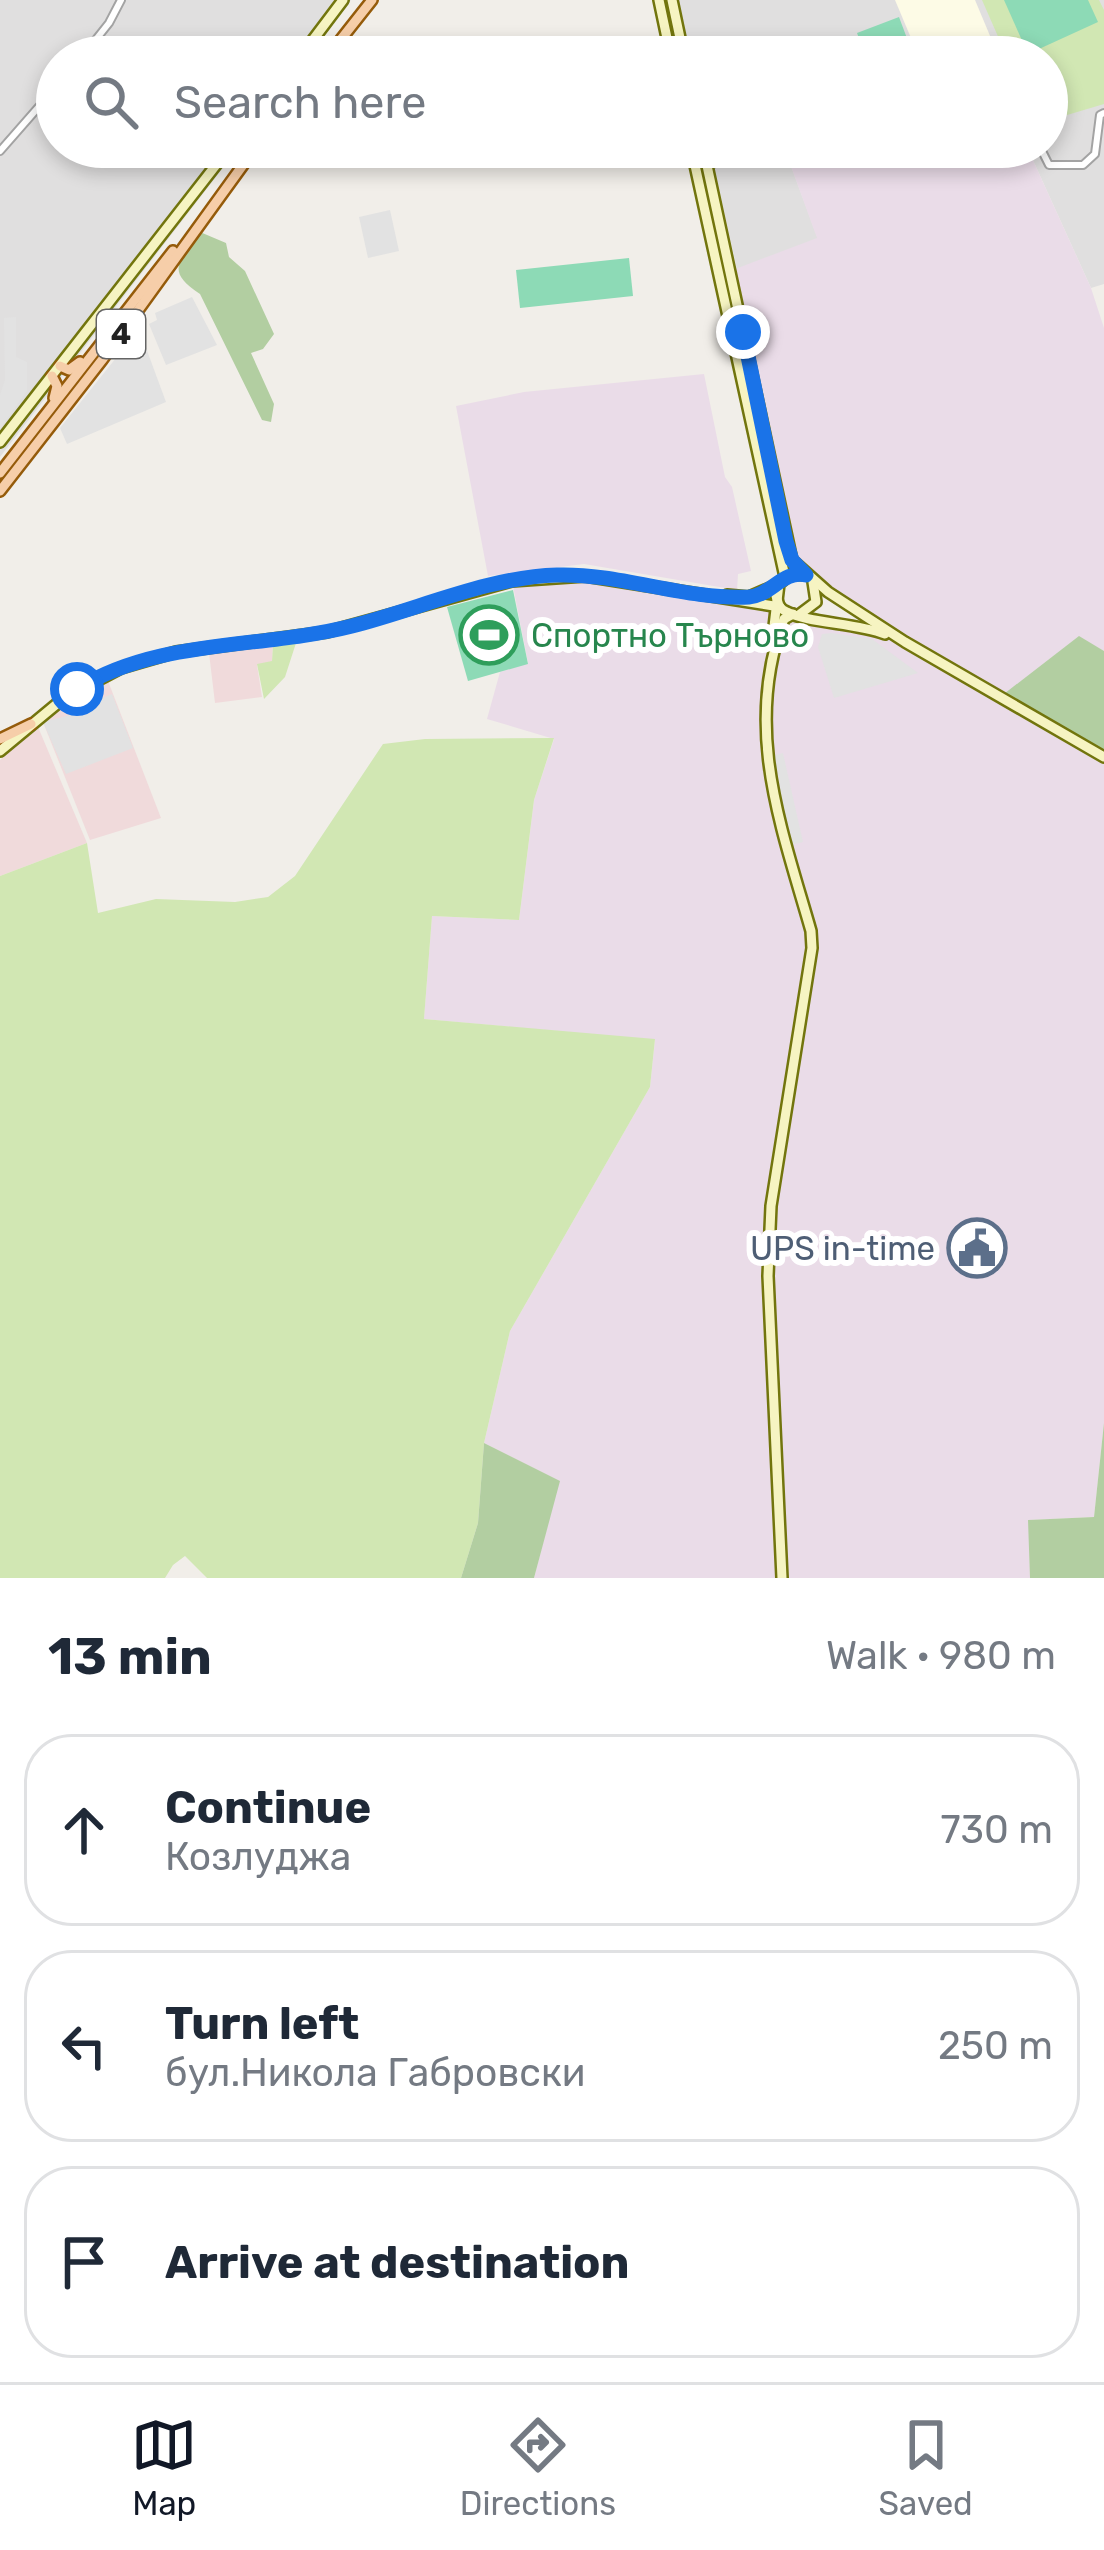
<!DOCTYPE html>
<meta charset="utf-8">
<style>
:root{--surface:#fff;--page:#f6f6f7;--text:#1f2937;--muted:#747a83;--line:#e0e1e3;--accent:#111827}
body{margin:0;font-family:Rubik,sans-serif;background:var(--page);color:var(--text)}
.stop{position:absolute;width:36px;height:36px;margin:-27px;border:9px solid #1a73e8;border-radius:50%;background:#fff}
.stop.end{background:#1a73e8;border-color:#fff;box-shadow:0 3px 12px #0008}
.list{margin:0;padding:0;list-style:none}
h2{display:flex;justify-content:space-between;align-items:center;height:156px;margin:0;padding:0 48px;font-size:51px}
h2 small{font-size:39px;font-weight:400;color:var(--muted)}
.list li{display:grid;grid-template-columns:78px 1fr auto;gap:36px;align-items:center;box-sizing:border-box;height:192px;margin:0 24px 24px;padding:0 24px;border:3px solid var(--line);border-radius:48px}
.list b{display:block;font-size:45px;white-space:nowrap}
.list p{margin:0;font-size:39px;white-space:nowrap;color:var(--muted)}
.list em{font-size:39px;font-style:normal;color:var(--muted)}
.icon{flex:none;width:66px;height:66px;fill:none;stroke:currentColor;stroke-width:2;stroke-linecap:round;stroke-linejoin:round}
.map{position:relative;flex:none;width:1104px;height:1578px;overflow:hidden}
.search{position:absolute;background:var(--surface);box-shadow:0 6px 18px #0003;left:36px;right:36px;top:36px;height:132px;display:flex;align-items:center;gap:30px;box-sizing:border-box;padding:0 42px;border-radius:66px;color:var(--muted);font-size:45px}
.sheet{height:804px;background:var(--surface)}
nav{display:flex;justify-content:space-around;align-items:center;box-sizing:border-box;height:168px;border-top:3px solid var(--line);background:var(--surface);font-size:33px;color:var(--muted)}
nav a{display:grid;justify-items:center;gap:6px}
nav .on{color:var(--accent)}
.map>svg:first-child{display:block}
.residential{fill:#e0dfdf}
.commercial{fill:#f0dadb}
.industrial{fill:#eadce8}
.education{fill:#fdfbe6}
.grass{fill:#d1e7b3}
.forest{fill:#b2cea1}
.pitch{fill:#8ddab6}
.parking{fill:#e2e2e2}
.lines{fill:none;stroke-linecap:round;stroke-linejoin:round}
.street-casing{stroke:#a3a3a3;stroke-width:10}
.secondary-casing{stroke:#72750d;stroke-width:14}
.primary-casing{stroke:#955b0a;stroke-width:14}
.street{stroke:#fff;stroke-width:6}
.secondary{stroke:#f6f4c2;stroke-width:9}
.primary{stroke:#f6cea9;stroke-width:9}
.route{stroke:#1a73e8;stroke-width:15}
.labels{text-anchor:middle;stroke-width:12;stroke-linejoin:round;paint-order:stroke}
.shield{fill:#fff;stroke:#646464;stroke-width:3}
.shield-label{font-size:30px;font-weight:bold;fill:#222}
.leisure-label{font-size:33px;fill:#27864d;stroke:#fff;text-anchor:start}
.service-label{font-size:33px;fill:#4e5e75;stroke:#fff;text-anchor:end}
</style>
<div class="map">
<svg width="1104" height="1578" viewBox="0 0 1104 1578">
<rect width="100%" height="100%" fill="#f1eee9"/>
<g class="residential">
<polygon points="0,0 351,0 308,57 57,57 57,147 239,147 0,457"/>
<polygon points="677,0 1104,0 1104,284 1091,288 1027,147 1047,147 1047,57 689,57"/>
<polygon points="710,147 784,147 818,239 737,270"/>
</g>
<g class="commercial">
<polygon points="273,645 272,662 257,665 262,697 215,703 209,653"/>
<polygon points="108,681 161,818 90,840 43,722 68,702"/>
<polygon points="38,727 87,843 0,876 0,760"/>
</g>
<g class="industrial">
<polygon points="784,147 1027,147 1091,288 1104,328 1104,651 1078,637 1104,757 1104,1423 1094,1517 1029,1520 1030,1578 534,1578 559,1481 484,1443 510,1331 650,1087 655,1040 424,1019 432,916 519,920 534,800 554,739 487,719 500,672 528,663 512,581 559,575 862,626 897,639 792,560 730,271 817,238"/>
<polygon points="704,374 725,477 732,487 751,571 738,574 737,590 584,564 488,576 456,406 524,392"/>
</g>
<polygon class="education" points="895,0 975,0 993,43 959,57 919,57"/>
<g class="grass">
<polygon points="982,0 1099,0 1104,10 1104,104 1047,121 1047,57 1007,57"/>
<polygon points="296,643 285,677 264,699 257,664 272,661 273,645"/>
<polygon points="554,738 534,800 519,920 432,916 424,1019 655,1039 650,1087 510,1331 484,1443 478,1523 461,1578 207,1578 185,1556 173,1565 165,1578 0,1578 0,876 87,843 98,913 156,899 235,902 268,897 295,876 383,744 425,739"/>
</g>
<g class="forest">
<path d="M200 232 226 243 229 257 245 271 274 334 263 349 251 353 274 404 271 422 262 420 200 294C164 270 180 262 200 232Z"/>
<polygon points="1079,636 1104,651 1104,757 1000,697"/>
<polygon points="1104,1423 1104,1578 1030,1578 1028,1520 1094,1517"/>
<polygon points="484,1443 560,1481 534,1578 461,1578 478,1523"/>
</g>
<g class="pitch">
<polygon points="1004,0 1088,0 1098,22 1028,54"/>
<polygon points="899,17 914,57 866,57 857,33"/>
<polygon points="629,258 633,296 520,308 516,270"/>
<polygon points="513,590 528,664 468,681 447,607"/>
</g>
<g class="parking">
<polygon points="390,210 399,251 368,258 359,217"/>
<polygon points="192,297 217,345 166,365 149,324 157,320 155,313"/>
<polygon points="16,317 16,357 27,362 27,391 0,429 0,395 5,380 4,318"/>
<polygon points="142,337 166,402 67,444 60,428 132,338"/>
<polygon points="832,633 872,639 918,673 834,698 818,647 822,634"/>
<polygon points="112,694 133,748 66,774 43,722 90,710 88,704"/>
<polygon points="783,753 803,842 792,845 771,756"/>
</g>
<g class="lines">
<g class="street-casing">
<g id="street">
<polyline points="82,57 109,23 121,0"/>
<polyline points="961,57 984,50 998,57"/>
<polyline points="1040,147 1049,165 1083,165 1095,154 1100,115 1104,113"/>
<polyline points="0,151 57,86"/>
<polyline points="707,166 761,147"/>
</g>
</g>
<g class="secondary-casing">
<g id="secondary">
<polyline points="659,0 671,57"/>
<polyline points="672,0 684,57"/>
<polyline points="300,57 343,0"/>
<polyline points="691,147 785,577"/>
<polyline points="703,147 792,560 828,592 905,642 1104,757"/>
<polyline points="0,442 230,147"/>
<polyline points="727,595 749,597 779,584"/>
<path d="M776 596C779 605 778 608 787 612 808 623 856 623 885 634"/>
<polyline points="800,614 816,602 813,582"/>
<polyline points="772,643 779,584 790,574 806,575"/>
<polyline points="0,751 64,698 121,668 176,652 327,632 512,581 585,576 780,607"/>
<path d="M782 1578 768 1276 771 1206 812 948 811 931C781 826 743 728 784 619L793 614"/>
</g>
</g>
<g class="primary-casing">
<g id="primary">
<polyline points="327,57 372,0"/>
<polyline points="60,366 69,370 80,362"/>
<polyline points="52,376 57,386 54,398"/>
<polyline points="0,473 173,251"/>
<polyline points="0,491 102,360 256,147"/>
<polyline points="0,739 31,724"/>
</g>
</g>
<use href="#street" class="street"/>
<use href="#secondary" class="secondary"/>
<use href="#primary" class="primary"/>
</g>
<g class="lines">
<path class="route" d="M77 689C159 638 261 649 352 626 419 609 488 577 557 575 621 573 684 600 749 597 772 595 782 570 806 575L792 560 786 541 743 332"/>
</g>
<defs>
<g id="stadium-ring" transform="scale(3)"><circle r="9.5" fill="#fff" stroke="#2e9e5b" stroke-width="1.5"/><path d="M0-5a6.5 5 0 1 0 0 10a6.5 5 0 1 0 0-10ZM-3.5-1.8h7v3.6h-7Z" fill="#2e9e5b"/></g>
<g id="civic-ring" transform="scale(3)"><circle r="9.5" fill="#fff" stroke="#5c6f8a" stroke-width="1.5"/><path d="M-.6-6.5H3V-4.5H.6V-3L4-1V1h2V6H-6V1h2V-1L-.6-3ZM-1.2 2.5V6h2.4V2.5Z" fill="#5c6f8a"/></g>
</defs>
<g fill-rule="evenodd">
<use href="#stadium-ring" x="489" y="635"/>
<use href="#civic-ring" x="977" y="1248"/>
</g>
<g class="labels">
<rect class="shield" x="97" y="310" width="48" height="48" rx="9"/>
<g class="shield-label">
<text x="121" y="344">4</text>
</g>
<g class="leisure-label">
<text x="531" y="647">Спортно Търново</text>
</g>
<g class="service-label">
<text x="935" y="1260">UPS in-time</text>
</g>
</g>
</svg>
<div class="stop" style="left:77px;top:689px"></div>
<div class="stop end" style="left:743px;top:332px"></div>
<div class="search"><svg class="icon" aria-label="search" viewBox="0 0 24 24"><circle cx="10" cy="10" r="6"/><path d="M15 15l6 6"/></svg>Search here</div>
</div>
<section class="sheet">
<h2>13 min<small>Walk · 980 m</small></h2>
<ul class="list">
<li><svg class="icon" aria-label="ahead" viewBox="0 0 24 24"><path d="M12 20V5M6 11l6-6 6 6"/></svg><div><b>Continue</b><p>Козлуджа</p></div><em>730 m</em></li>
<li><svg class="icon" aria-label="left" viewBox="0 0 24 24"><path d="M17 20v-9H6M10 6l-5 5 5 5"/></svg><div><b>Turn left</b><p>бул.Никола Габровски</p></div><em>250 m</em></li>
<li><svg class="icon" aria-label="arrive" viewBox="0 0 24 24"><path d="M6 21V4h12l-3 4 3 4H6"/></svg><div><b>Arrive at destination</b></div></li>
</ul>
</section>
<nav>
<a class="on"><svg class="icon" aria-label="map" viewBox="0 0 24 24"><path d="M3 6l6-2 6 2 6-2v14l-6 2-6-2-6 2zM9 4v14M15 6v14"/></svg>Map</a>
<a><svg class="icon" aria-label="directions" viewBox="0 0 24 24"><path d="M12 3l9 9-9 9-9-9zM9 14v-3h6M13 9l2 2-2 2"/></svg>Directions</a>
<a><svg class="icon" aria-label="saved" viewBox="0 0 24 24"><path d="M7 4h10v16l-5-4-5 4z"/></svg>Saved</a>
</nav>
